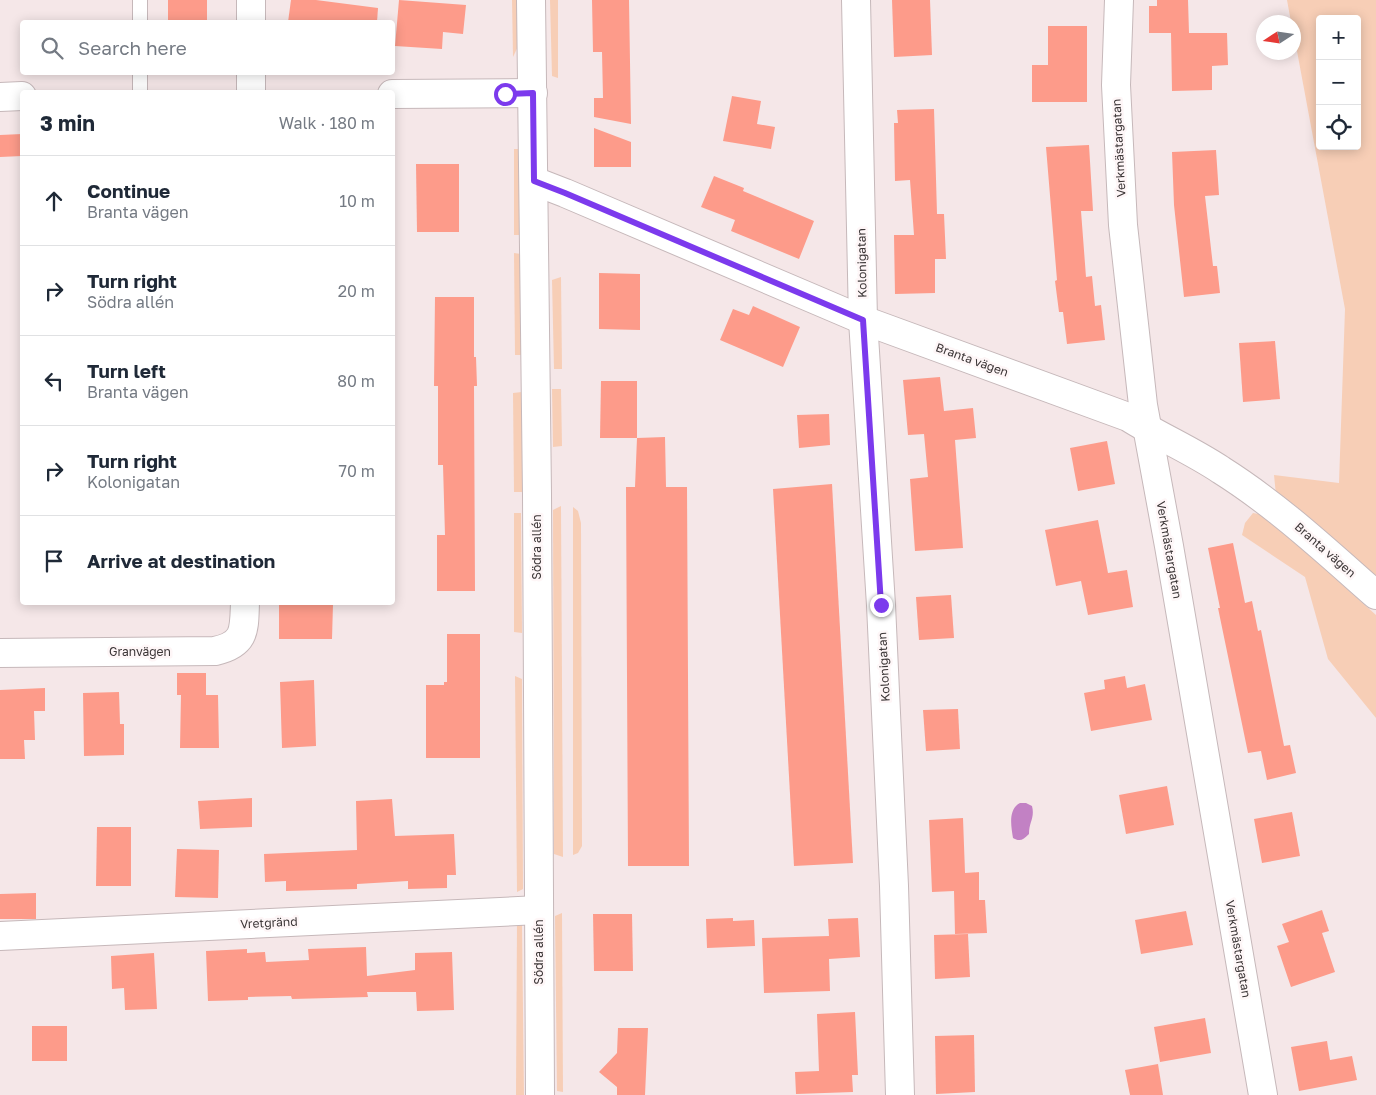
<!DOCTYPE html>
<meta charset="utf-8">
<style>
:root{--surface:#fff;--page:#f2f2f3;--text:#1f2937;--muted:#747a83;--line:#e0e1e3}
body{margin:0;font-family:"Golos Text",sans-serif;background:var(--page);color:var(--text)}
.controls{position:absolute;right:15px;top:15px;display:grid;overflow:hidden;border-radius:5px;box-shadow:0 2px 12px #0003}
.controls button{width:45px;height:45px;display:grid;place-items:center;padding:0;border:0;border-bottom:1px solid var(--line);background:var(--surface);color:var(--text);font:25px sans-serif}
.compass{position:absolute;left:1256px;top:15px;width:45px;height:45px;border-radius:50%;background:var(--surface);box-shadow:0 2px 12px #0003;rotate:258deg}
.stop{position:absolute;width:15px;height:15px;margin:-11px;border:4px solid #7c3aed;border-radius:50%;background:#fff}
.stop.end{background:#7c3aed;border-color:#fff;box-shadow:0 1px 5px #0008}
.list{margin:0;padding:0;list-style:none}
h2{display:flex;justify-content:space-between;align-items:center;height:65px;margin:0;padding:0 20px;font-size:21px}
h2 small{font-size:16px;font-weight:400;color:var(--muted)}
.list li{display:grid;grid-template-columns:32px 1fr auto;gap:15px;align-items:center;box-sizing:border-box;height:90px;padding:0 20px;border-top:1px solid var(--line)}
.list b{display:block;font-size:19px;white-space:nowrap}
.list p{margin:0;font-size:16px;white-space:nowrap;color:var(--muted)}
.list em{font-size:16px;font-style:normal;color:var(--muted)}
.icon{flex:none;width:28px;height:28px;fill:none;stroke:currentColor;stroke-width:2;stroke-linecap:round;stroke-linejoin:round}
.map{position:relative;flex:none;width:1376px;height:1095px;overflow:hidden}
.search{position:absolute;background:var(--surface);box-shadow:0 2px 12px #0003;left:20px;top:20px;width:375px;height:55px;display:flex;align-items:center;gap:12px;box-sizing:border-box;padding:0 18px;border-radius:5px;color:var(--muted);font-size:19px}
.panel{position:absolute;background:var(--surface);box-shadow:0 2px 12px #0003;left:20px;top:90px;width:375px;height:515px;border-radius:5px}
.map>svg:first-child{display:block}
.green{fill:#f7ceb6;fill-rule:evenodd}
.water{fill:#c281c4}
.building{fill:#fd9b8a}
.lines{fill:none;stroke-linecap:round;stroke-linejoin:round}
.service-casing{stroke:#c6b8ba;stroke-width:16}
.minor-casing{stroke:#c6b8ba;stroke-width:30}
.tertiary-casing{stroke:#c6b8ba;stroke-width:30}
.service{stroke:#fff;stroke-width:14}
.minor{stroke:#fff;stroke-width:28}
.tertiary{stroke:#fff;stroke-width:28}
.route{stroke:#7c3aed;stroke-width:6}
.labels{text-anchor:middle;stroke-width:5;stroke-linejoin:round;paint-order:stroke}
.street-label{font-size:12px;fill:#3c3637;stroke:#fef6f7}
</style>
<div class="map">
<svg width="1376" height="1095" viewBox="0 0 1376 1095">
<rect width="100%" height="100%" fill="#f5e7e8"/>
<g class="green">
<polygon points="512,0 520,0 521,40 513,57"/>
<polygon points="550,0 558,0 558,78 552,76"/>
<path d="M1287 0H1376V579L1276 495 1274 475 1339 483 1345 309 1294 35V22H1291ZM1320 19H1357V146H1320Z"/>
<polygon points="514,149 520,149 521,235 514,235"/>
<polygon points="514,253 521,254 522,355 515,355"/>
<polygon points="561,277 562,369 554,369 552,280"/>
<polygon points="552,389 561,389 562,446 553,447"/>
<polygon points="522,392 522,492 514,492 513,393"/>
<polygon points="561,506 563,857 554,854 553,510"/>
<polygon points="573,507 578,511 581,523 582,846 578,853 573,855"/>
<polygon points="514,513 521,513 522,633 514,632"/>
<polygon points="1253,513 1264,515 1376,615 1376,718 1328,659 1305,577 1242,535 1245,523"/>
<polygon points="515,676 522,679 523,889 517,892"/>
<polygon points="562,913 563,1092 557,1091 555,916"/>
<polygon points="517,921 522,925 524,1095 516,1095"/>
</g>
<path class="water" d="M1020 803H1026L1032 806C1035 818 1029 822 1029 834 1023 840 1020 842 1013 838 1011 826 1008 809 1020 803Z"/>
<g class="building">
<rect x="168" y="0" width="39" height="22"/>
<polygon points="291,0 316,0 378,8 377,22 288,22"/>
<polygon points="399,0 466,5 463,34 443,32 442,49 395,46"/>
<polygon points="592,0 629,0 631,124 594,117 594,98 603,98 602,52 593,52"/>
<polygon points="892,0 930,0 932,55 894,57"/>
<polygon points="1157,0 1188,0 1189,33 1149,33 1149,6 1157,6"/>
<polygon points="1048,26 1087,26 1087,102 1032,102 1032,65 1048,65"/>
<polygon points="1171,33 1227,33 1228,65 1212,66 1212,90 1172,91"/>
<polygon points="732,96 761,101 757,124 775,127 771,149 723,141"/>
<polygon points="934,109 937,214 944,214 946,259 935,259 935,293 895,294 894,235 914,235 910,180 895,181 894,123 898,123 897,110"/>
<polygon points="594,128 631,142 631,167 594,167"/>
<polygon points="22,134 22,156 0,157 0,135"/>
<polygon points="1089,145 1093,211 1081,211 1086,277 1092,276 1095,306 1101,305 1105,340 1067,344 1063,312 1059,312 1055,281 1057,280 1046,147"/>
<polygon points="1216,150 1219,195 1205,196 1213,266 1217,266 1220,293 1184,297 1174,205 1172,152"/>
<polygon points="416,164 459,164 459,232 417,232"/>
<polygon points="714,176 744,188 743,191 814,221 799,259 731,231 735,220 701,207"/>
<polygon points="599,273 640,274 640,330 599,329"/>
<polygon points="435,297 474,297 474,357 476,357 477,386 474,386 475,591 437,591 437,535 445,535 443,465 438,465 438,386 434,386"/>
<polygon points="753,306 800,327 783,367 720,340 733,309 749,315"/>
<polygon points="1275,341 1280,399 1243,402 1239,343"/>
<polygon points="940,377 944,411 973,408 976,438 955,440 963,548 915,551 910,479 928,477 924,434 908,435 903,380"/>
<polygon points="601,381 637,381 637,438 600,438"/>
<polygon points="829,414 830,445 799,448 797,415"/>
<polygon points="665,437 666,487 687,487 689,866 628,866 626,487 635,487 637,438"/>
<polygon points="1107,441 1115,484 1078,491 1070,448"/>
<polygon points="832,484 853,863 794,866 773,489"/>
<polygon points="1098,520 1108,573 1127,570 1133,607 1088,615 1081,581 1056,586 1045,530"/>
<polygon points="1233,543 1245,603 1252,601 1258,631 1261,630 1284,746 1290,745 1296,773 1267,780 1261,751 1248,753 1218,608 1220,608 1208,548"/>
<polygon points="951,595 954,638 919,640 916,597"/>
<polygon points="279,602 333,604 332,639 279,639"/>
<polygon points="447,634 480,634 480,758 426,758 426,685 444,685 444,682 447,682"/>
<polygon points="177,673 206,673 206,695 218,695 219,748 180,748 181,695 177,695"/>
<polygon points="1125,676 1127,688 1145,684 1152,720 1091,731 1084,693 1105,689 1104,680"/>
<polygon points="314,680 316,746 282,748 280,682"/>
<polygon points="45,688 45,711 34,711 35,740 24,740 25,759 0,759 0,690"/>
<polygon points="119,692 120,724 124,724 124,755 84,756 83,693"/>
<polygon points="958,709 960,749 926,751 923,710"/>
<polygon points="1167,786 1174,825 1126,834 1119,795"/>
<polygon points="252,798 252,827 200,829 198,801"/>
<polygon points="392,799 395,836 454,834 456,875 447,875 447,888 408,889 408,881 357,884 357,889 286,891 286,881 265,882 264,854 357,850 356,801"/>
<polygon points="1292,812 1300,856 1262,863 1254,819"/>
<polygon points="963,818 965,873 979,872 979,900 985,900 987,933 955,934 954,891 932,892 929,820"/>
<polygon points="97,827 131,827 131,886 96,886"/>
<polygon points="177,849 219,850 218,898 175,897"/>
<polygon points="36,893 36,919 0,919 0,894"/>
<polygon points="1322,910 1329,931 1322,933 1335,972 1291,987 1277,946 1289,942 1282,924"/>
<polygon points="1186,911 1193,945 1141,954 1135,920"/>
<polygon points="593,914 632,914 633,971 594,971"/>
<polygon points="733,918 733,921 754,920 755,946 707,948 706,919"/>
<polygon points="858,918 860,957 829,959 830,991 764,993 762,938 829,936 828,919"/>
<polygon points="968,934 970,977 935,979 934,935"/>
<polygon points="366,947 367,976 415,970 415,953 452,952 454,1010 417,1011 416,992 367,992 368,997 292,999 291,996 248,997 248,1000 208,1001 206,951 247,949 247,953 265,952 266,962 309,960 308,949"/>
<polygon points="154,953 157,1009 125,1010 124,988 112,989 111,956"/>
<polygon points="855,1012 858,1075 852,1075 853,1092 796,1094 795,1072 819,1071 817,1014"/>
<polygon points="1205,1018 1211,1053 1160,1062 1154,1027"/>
<rect x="32" y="1026" width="35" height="35"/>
<polygon points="618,1028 648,1028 645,1095 617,1095 617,1087 599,1072 617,1053"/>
<polygon points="974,1035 975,1092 936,1094 935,1036"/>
<polygon points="1327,1041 1330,1060 1352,1056 1357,1080 1299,1091 1291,1047"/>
<polygon points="1158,1064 1163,1095 1130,1095 1125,1070"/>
</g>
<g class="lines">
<g class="service-casing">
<g id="service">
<polyline points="140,0 140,22"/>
<polyline points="140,72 140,92"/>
</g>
</g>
<g class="minor-casing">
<g id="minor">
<polyline points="251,0 251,22"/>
<polyline points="856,0 863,320 881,605 894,886 900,1095"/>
<polyline points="1119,0 1116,85 1123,225 1143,405 1169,546 1263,1095"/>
<polyline points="251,72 251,92"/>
<polyline points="392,94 533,93"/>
<polyline points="0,97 22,96"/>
<path d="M534 181 565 193 863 320 1128 417C1158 436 1191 450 1221 470 1278 506 1326 551 1376 595"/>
<path d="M0 653 215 651C246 644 244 630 245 602"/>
<polyline points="0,936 539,910"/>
</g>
</g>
<g class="tertiary-casing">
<polyline id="tertiary" points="531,0 537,494 540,1095"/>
</g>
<use href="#service" class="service"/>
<use href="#minor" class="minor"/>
<use href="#tertiary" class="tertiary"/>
</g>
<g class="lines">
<polyline class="route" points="505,94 533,93 534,181 565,193 863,320 881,605"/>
</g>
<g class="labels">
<g class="street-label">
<text transform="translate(1119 148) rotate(-93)" y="4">Verkmästargatan</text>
<text transform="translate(862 263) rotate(-91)" y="4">Kolonigatan</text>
<text transform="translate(972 360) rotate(20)" y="4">Branta vägen</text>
<text transform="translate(537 547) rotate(-90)" y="4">Södra allén</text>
<text transform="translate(1169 550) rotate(80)" y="4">Verkmästargatan</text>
<text transform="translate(1325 550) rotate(41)" y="4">Branta vägen</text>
<text x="140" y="656">Granvägen</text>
<text transform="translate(884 667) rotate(-93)" y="4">Kolonigatan</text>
<text transform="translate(269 923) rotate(-3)" y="4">Vretgränd</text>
<text transform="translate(1238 949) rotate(80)" y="4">Verkmästargatan</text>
<text transform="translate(539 952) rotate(-90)" y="4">Södra allén</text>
</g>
</g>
</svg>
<div class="controls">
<button>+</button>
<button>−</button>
<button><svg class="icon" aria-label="locate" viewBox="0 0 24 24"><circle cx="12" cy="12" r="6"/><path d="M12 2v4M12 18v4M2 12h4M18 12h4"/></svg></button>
</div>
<svg class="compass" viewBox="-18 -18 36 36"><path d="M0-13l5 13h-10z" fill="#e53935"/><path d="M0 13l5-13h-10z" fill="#747a83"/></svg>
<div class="stop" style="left:505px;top:94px"></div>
<div class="stop end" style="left:881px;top:605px"></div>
<div class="search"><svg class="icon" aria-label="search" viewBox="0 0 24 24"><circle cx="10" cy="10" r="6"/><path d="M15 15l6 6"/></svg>Search here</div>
<section class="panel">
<h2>3 min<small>Walk · 180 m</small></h2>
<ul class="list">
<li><svg class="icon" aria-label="ahead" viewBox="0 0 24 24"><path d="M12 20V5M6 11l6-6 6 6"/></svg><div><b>Continue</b><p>Branta vägen</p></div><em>10 m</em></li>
<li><svg class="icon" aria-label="right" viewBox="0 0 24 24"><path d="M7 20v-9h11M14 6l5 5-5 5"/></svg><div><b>Turn right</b><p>Södra allén</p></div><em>20 m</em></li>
<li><svg class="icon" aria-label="left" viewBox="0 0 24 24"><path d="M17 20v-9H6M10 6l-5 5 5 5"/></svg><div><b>Turn left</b><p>Branta vägen</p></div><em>80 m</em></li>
<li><svg class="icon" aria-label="right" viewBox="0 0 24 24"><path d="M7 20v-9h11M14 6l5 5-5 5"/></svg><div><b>Turn right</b><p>Kolonigatan</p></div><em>70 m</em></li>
<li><svg class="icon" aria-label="arrive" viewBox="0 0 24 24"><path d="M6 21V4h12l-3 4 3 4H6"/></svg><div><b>Arrive at destination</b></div></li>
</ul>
</section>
</div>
